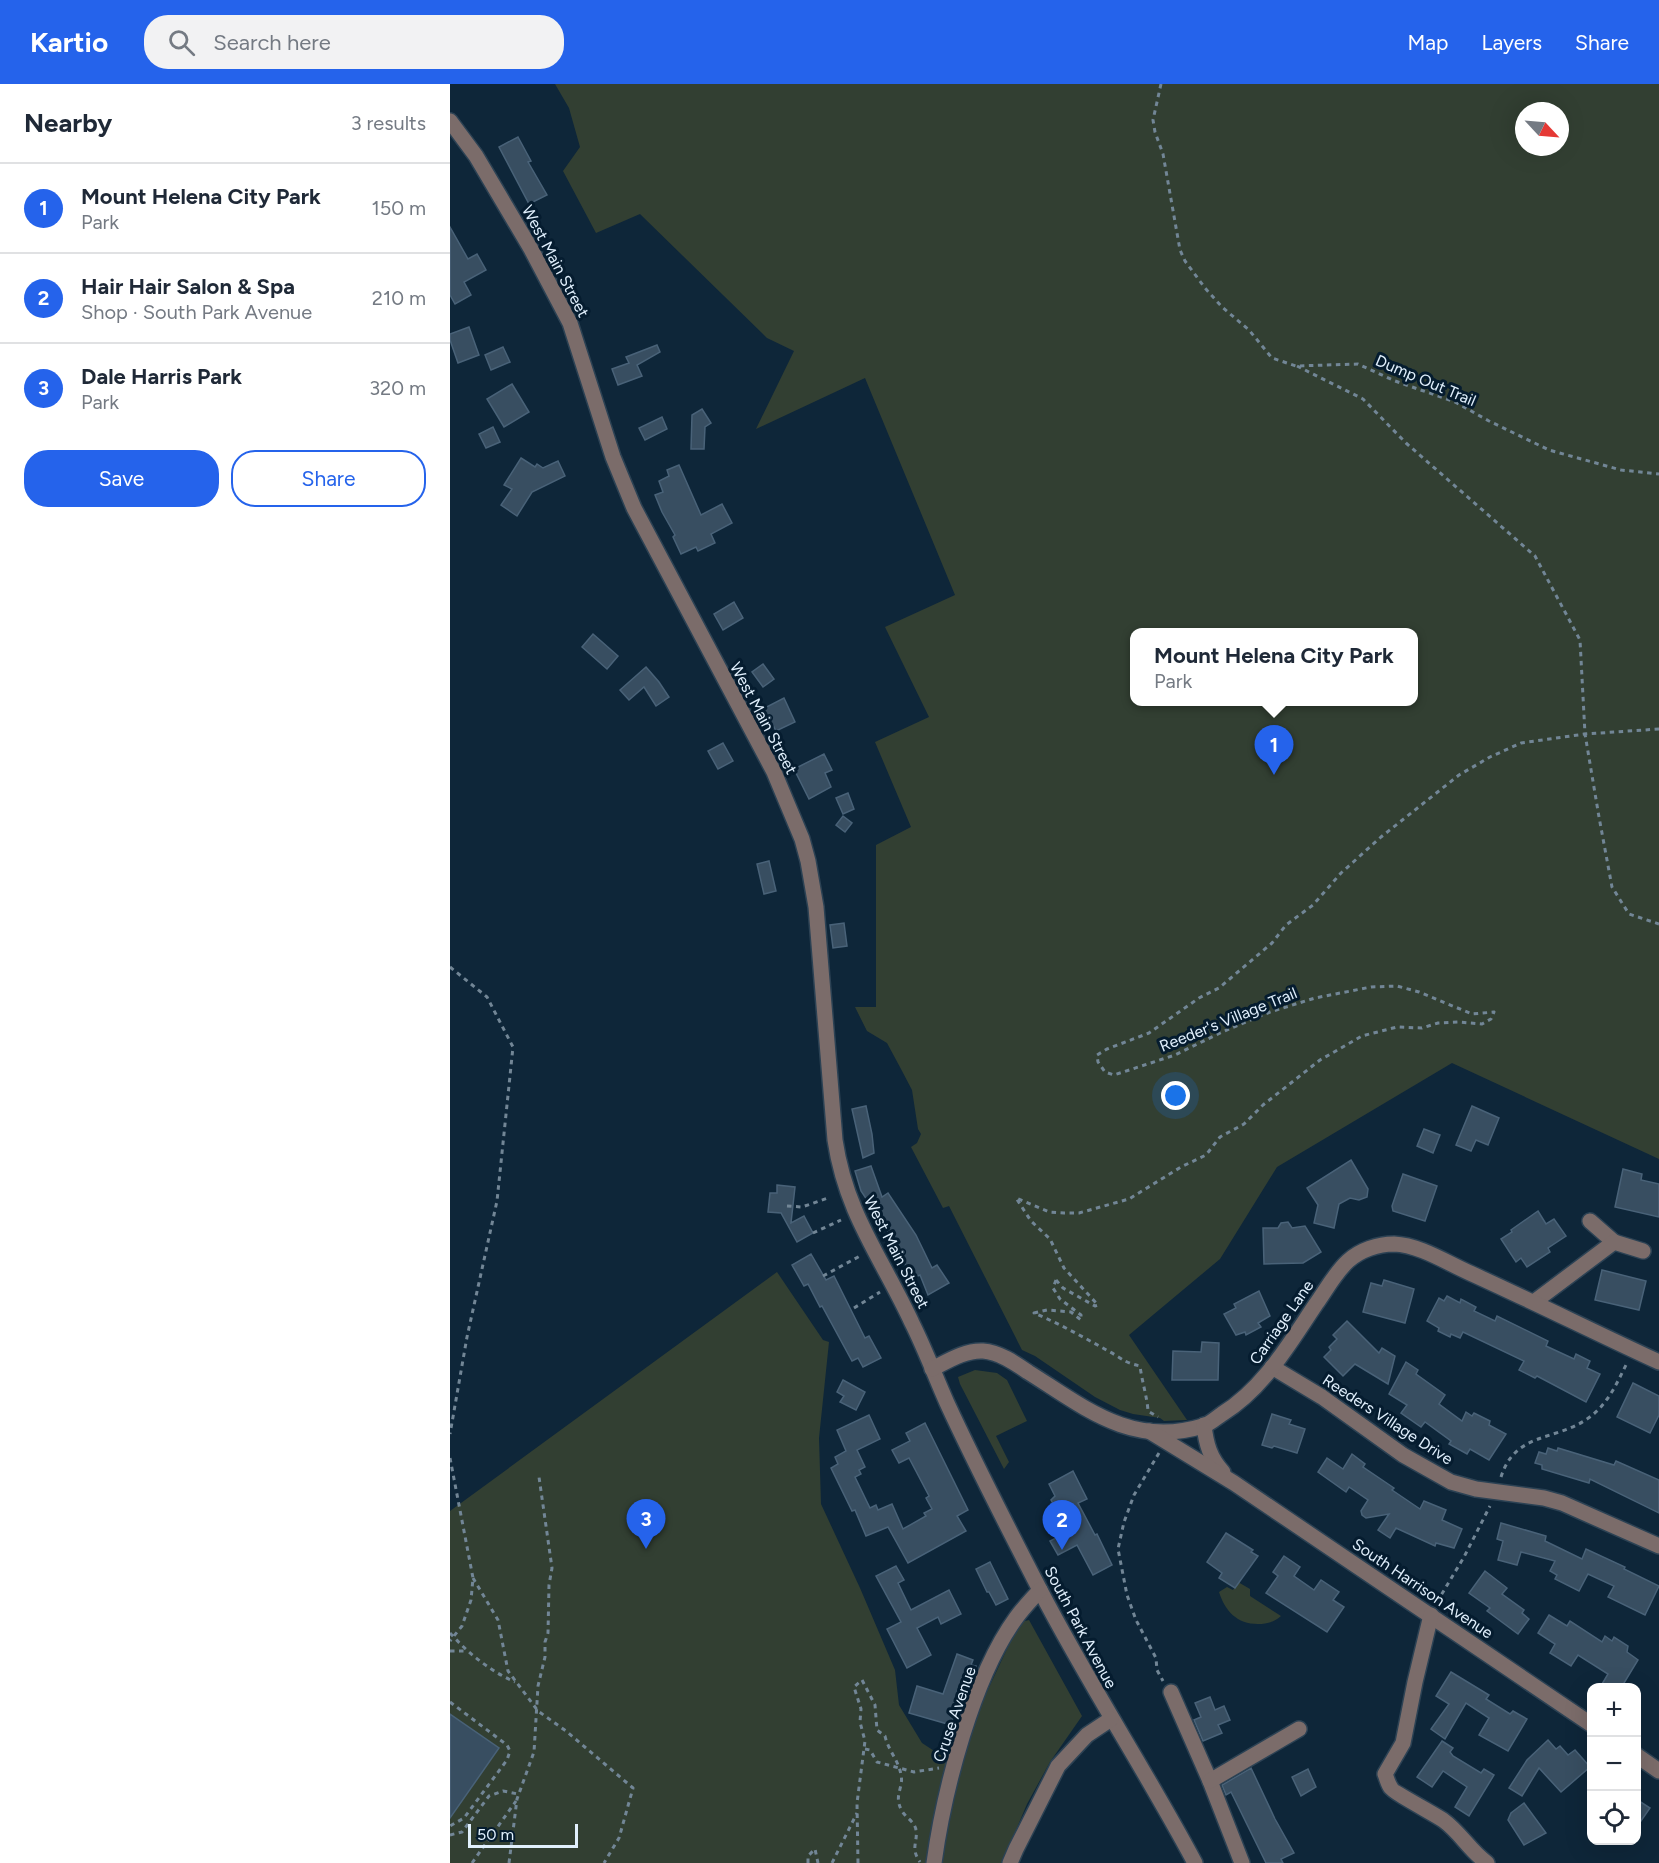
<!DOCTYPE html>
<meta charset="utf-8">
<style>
:root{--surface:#fff;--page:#f2f2f3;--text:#1f2937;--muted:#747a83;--line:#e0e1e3;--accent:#2563eb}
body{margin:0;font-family:Figtree,sans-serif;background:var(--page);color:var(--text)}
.controls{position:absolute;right:18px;bottom:18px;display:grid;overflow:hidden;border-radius:12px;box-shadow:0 6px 24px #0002}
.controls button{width:54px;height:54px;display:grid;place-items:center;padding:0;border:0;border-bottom:2px solid var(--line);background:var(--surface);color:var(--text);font:30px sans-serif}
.compass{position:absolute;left:1065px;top:18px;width:54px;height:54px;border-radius:50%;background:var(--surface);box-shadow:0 6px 24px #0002;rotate:116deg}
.scale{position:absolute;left:18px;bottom:15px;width:110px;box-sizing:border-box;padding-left:6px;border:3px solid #e1f0fd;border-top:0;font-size:16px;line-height:21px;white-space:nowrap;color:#e1f0fd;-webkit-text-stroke:4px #051c2f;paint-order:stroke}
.you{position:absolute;left:726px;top:1012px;width:21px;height:21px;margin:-15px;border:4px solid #fff;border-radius:50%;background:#1a73e8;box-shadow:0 0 0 9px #1a73e833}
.badge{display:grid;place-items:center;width:39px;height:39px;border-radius:50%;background:var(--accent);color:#fff;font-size:20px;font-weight:700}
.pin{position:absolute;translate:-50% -50px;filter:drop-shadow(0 2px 3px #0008)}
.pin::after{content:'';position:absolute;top:32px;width:21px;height:18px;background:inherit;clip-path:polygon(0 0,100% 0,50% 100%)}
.popup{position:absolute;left:680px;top:544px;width:288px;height:78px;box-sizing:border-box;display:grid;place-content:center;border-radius:12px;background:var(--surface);filter:drop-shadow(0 2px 4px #0005);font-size:20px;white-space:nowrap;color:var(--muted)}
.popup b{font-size:22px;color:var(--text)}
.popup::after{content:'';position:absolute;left:50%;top:100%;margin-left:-12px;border:12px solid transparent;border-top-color:var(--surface)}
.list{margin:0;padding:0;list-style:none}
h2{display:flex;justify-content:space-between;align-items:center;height:78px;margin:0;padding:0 24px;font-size:26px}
h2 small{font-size:20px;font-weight:400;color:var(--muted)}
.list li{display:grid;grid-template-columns:39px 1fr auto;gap:18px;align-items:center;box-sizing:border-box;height:90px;padding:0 24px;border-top:2px solid var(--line)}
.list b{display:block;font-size:22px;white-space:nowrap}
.list p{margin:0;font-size:20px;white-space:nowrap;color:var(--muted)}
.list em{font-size:20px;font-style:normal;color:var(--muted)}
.actions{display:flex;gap:12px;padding:18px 24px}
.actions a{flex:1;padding:14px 0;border:2px solid var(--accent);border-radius:24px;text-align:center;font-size:21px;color:var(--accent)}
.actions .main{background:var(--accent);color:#fff}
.icon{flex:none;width:33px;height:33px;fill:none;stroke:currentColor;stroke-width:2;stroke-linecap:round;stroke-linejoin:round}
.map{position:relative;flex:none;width:1209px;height:1779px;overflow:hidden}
header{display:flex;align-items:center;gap:36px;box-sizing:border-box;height:84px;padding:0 30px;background:var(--accent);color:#fff}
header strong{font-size:28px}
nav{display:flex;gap:33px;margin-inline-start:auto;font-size:21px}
.search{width:420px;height:54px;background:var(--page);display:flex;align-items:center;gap:15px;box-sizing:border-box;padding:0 21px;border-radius:24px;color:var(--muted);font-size:22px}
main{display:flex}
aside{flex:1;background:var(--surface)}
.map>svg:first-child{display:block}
.green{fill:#323f32;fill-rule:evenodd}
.building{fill:#384e61;stroke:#496278;stroke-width:1.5}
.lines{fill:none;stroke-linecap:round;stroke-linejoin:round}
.minor-casing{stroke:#2c4254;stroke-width:18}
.path{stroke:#728696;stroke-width:3;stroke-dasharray:4.5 4.5;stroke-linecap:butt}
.minor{stroke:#7b6c6a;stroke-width:15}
.labels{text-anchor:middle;stroke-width:6;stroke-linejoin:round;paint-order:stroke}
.street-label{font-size:16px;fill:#e1f0fd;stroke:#051c2f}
</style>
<header>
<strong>Kartio</strong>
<div class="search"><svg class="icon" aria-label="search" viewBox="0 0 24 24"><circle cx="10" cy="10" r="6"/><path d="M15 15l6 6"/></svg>Search here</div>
<nav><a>Map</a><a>Layers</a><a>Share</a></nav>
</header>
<main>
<aside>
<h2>Nearby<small>3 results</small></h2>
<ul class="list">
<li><span class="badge">1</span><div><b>Mount Helena City Park</b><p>Park</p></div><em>150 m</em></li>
<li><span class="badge">2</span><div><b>Hair Hair Salon &amp; Spa</b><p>Shop · South Park Avenue</p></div><em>210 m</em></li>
<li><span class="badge">3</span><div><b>Dale Harris Park</b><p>Park</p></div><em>320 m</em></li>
</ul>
<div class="actions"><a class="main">Save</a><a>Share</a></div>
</aside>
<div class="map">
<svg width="1209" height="1779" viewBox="0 0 1209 1779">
<rect width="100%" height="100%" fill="#0e2639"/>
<g class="green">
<path d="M105 0H1209V1075L1002 979 827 1083 770 1175 679 1251 737 1336 714 1337 710 1334 683 1330 670 1326 645 1313 585 1272 572 1266 499 1122 493 1124 461 1063 467 1059 471 1050 468 1045 462 1006 451 985 437 959 417 947 405 923H426V761L461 743 425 658 479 633 435 543 505 511 415 294 306 345 344 267 317 254 190 130 146 149 113 87 130 63 119 24ZM1074 27H1110V63H1074ZM964 548V618H684V548Z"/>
<polygon points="327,1188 373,1256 379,1258 369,1354 371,1420 410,1504 445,1586 449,1621 472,1659 498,1676 487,1718 476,1779 0,1779 0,1427"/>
<polygon points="525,1286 547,1289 557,1296 577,1337 546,1352 559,1378 554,1385 510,1300 508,1293"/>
<path d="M788 1498 800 1505V1512L831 1532C825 1538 816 1540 808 1540 787 1540 775 1527 769 1508L777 1503 783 1506Z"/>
<polygon points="579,1536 632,1632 600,1678 577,1720 552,1779 490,1779 506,1699 526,1631 564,1550 571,1538"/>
</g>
<g class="building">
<polygon points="68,53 81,77 78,78 97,111 79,120 49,63"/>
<polygon points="0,143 18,175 27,170 36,186 14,198 21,211 5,220 0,211"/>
<polygon points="19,243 29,271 8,279 0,256 0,250"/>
<polygon points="207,261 210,268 187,281 192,292 168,301 162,285 179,279 176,273"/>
<polygon points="53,263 60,278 41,286 35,271"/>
<polygon points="62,300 79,328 54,343 37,315"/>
<polygon points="252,325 261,339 255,343 254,365 241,365 242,331"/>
<polygon points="212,333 217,345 195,356 189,344"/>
<polygon points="43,343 50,358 36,364 29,350"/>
<polygon points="71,374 85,383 87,380 93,384 108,377 115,392 82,408 67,432 51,421 62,405 54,401"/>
<polygon points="229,381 251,431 272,420 282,439 261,450 265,459 248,467 246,463 231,470 223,453 225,451 212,428 205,411 213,408 209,397 219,392 217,386"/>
<polygon points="284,518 293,534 273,546 264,530"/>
<polygon points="143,550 168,572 157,585 132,563"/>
<polygon points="313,580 324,595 313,603 302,588"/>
<polygon points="196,583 209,598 219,613 206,622 194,603 179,616 170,606"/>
<polygon points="334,614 345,638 326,647 323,641 317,644 309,627"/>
<polygon points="273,659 283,677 268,685 258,667"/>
<polygon points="374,670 382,686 375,689 381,703 359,715 344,685"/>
<polygon points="398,709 404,725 393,730 386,714"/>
<polygon points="393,732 402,739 395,748 386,741"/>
<polygon points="319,777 326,807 314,810 307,780"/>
<polygon points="394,839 397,862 383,864 380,841"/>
<polygon points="416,1022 422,1050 424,1069 413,1074 402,1025"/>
<polygon points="1022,1022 1049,1034 1038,1061 1026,1056 1021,1067 1006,1061"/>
<polygon points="974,1045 990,1051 983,1069 967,1062"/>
<polygon points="901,1076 918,1105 917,1113 909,1116 900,1114 889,1120 884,1144 864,1139 868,1121 857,1104"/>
<polygon points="421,1082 432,1113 438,1109 466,1151 482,1184 487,1181 499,1199 478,1211 470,1191 465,1193 463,1190 460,1191 443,1155 411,1107 405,1087"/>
<polygon points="1173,1085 1192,1090 1191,1096 1209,1100 1209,1133 1165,1123"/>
<polygon points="953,1090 987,1102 975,1137 943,1127 942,1122"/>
<polygon points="327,1101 345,1103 341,1139 354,1132 363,1149 347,1158 331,1129 318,1128 320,1109 327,1109"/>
<polygon points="1088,1127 1096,1140 1104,1135 1116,1152 1098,1164 1100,1168 1077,1183 1071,1174 1066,1178 1051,1155 1062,1148 1061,1146"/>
<polygon points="838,1138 842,1144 855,1142 871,1168 853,1179 814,1180 813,1144 828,1144 831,1139"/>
<polygon points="361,1170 376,1196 384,1192 415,1254 419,1252 431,1274 413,1283 408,1274 402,1277 372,1222 370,1223 358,1200 354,1202 342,1181"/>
<polygon points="1152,1186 1196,1197 1189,1226 1145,1216"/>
<polygon points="934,1196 964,1205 955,1239 913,1228 921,1199 932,1202"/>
<polygon points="809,1207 820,1232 808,1239 811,1243 796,1251 795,1248 786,1251 774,1230 786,1224 784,1220"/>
<polygon points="997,1212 1010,1219 1011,1215 1026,1223 1024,1227 1045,1237 1047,1232 1098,1257 1096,1262 1124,1275 1126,1270 1140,1277 1137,1284 1150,1290 1136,1318 1087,1292 1085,1294 1069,1286 1074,1277 1013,1248 1010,1254 1001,1250 1000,1253 988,1247 989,1244 977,1237 989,1214 994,1217"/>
<polygon points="897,1237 929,1269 932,1264 945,1272 938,1300 905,1280 893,1292 874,1273 881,1266 879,1263 887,1255 883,1251"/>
<polygon points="752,1258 769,1259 768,1296 722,1296 723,1267 751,1268"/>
<polygon points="956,1278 968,1286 966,1290 995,1311 989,1320 1012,1337 1016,1328 1022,1332 1024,1329 1040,1337 1039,1341 1056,1350 1039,1376 1020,1365 1017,1370 999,1360 1001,1357 975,1338 971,1343 951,1329 957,1321 939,1310"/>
<polygon points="393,1296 415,1308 406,1326 390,1318 394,1312 387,1308"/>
<polygon points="1183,1299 1209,1312 1209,1331 1200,1349 1167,1333"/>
<polygon points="822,1330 841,1336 839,1340 855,1345 847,1369 824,1362 822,1364 812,1361"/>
<polygon points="419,1331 430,1355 407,1366 415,1383 409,1386 411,1390 405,1393 420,1424 426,1421 428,1426 442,1420 453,1445 476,1432 474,1429 482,1425 476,1414 479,1412 459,1374 449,1379 442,1366 460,1357 456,1349 475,1339 518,1426 507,1432 516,1447 458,1479 438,1443 416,1452 405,1426 402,1427 381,1384 388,1380 385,1373 396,1367 387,1346"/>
<polygon points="1098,1364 1107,1367 1108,1364 1164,1381 1166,1377 1209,1396 1209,1429 1140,1395 1139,1399 1092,1385 1092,1381 1085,1379 1089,1368 1096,1370"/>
<polygon points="902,1370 915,1380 913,1383 944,1404 942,1406 970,1425 974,1417 996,1426 992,1436 1012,1445 1004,1464 986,1459 985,1462 946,1444 940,1454 928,1446 939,1430 916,1434 912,1431 911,1427 918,1416 899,1403 896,1408 868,1388 877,1374 893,1385"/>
<polygon points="623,1387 637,1415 628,1419 645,1451 647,1450 662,1481 643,1491 627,1461 608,1471 600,1457 618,1448 601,1416 605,1412 599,1400"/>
<polygon points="1051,1439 1096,1452 1095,1457 1132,1475 1136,1465 1175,1483 1174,1485 1209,1502 1195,1531 1158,1513 1164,1502 1138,1490 1129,1507 1105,1495 1107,1491 1100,1487 1105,1477 1071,1468 1067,1481 1048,1476 1053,1457 1047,1455"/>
<polygon points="776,1449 803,1466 801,1468 808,1472 785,1504 769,1494 772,1489 757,1478"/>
<polygon points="834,1472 850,1483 844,1492 864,1506 871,1496 889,1508 883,1516 894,1523 877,1548 816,1509 828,1492 823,1488"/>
<polygon points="540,1478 558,1515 546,1521 539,1508 537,1508 526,1485"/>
<polygon points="446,1482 454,1496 448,1499 461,1526 499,1506 511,1530 491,1540 488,1533 467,1544 481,1571 457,1584 437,1545 451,1538 426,1492"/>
<polygon points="1035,1487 1057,1504 1052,1510 1074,1526 1072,1529 1079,1535 1068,1550 1037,1527 1040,1524 1019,1509"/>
<polygon points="1099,1531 1117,1542 1120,1537 1152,1558 1155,1552 1162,1557 1164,1553 1178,1562 1177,1568 1188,1576 1171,1604 1158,1604 1152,1600 1158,1590 1128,1571 1121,1582 1100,1569 1105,1560 1088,1549"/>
<polygon points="507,1570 523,1576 521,1581 526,1582 514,1617 508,1615 501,1641 459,1629 467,1602 493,1610"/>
<polygon points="1001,1588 1039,1611 1036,1615 1060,1630 1063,1627 1077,1635 1058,1667 1029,1651 1039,1634 1016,1619 995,1655 981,1645 999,1620 986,1612"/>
<polygon points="760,1613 765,1626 774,1622 780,1636 768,1641 772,1649 753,1657 744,1636 751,1633 745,1619"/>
<polygon points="0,1630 49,1664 0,1734"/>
<polygon points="1098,1656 1106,1665 1110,1662 1118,1671 1125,1666 1140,1683 1111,1708 1089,1684 1072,1712 1059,1704 1077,1676"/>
<polygon points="992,1657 1003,1664 1000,1668 1003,1672 1031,1689 1034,1685 1044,1691 1019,1732 1005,1723 1017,1703 993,1687 982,1703 967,1693"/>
<polygon points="801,1684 825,1735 844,1769 831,1775 833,1779 816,1779 781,1708 776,1711 772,1701"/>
<polygon points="858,1685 866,1703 851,1712 842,1693"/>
<polygon points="1186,1715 1200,1724 1186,1744"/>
<polygon points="1074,1719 1096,1749 1074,1761 1058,1736 1061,1729"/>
</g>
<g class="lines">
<g class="minor-casing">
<g id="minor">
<path d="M0 37 26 72 81 165 120 239 163 373 184 424 324 688 352 755 358 777 366 823 385 1056C396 1130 432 1174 462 1239 475 1265 485 1292 497 1319 526 1382 558 1444 590 1506 638 1599 696 1687 745 1779"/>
<polyline points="1140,1137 1164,1158"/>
<polyline points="1084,1218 1164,1158 1193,1167"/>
<polyline points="822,1283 872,1313 953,1371 1001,1398 1026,1405 1094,1414 1112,1419 1209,1462"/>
<path d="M482 1285C498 1277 515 1266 533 1267 549 1268 565 1279 578 1288 634 1323 681 1364 753 1342 760 1340 766 1334 772 1330 814 1304 839 1260 866 1220 876 1206 885 1189 898 1177 910 1166 928 1160 944 1160 970 1161 997 1179 1020 1189 1084 1218 1146 1249 1209 1278"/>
<path d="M754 1341C756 1360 760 1374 773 1388"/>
<polyline points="699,1347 784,1399 1142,1641"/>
<path d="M981 1531 965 1598 953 1659 935 1690C937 1695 938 1700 941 1704 943 1708 984 1730 993 1736 1011 1749 1019 1766 1037 1779"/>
<polyline points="721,1608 760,1697 792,1779"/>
<polyline points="1186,1671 1209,1687"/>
<polyline points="760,1697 849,1645"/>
<path d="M484 1779C494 1706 523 1593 566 1534 573 1524 582 1515 590 1506"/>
<polyline points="560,1779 566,1765 608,1682 637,1651 661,1635"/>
</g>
</g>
<g class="path">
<polyline points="711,0 703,36 705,48 713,70 730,166 735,177 755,204 772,223 799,246 822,274 846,282 908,280 945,297 1005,318 1039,337 1099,366 1171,386 1209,390"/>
<polyline points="847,282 913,315 956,359 1085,472 1130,556 1135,650 1149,733 1162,803 1179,830 1209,840"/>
<polyline points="0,883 37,913 63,963 47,1117 17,1253 0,1350"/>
<polyline points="337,1122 352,1123 378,1114"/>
<polyline points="363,1149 391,1136"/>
<polyline points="373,1192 410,1172"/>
<polyline points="606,1196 613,1204 645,1222 648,1221 614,1184 600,1155 581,1137 566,1114 599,1128 614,1129 629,1129 679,1115 731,1083 756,1071 770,1053 794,1040 813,1021 870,976 912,952 947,943 972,944 988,939 1008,938 1032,940 1041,935 1044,928 1022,930 969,908 947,902 921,903 865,914 820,928 772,948 725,971 664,991 655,988 648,978 647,971 657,965 699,949 749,914 769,904 822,859 836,841 863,821 891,789 931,753 1009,691 1040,673 1071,659 1135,650 1209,645"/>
<path d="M606 1196 603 1204 610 1215 631 1231V1236L621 1228 597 1226 584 1229C610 1240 635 1254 660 1268 673 1275 673 1278 690 1282 692 1298 697 1312 698 1327L708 1333"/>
<polyline points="404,1224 430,1208"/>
<polyline points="709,1369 684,1411 674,1438 668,1465 677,1511 686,1536 706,1574 707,1586 713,1597"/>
<polyline points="0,1374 23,1494 21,1516 12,1542 0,1557"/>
<path d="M1051 1393C1065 1348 1105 1357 1137 1335 1157 1322 1167 1299 1177 1279"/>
<polyline points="23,1494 48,1536 58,1587 88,1627 116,1647 183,1704 169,1754 154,1779"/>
<polyline points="987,1518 1014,1473 1040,1422"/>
<path d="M0 1549C19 1570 40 1587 65 1598"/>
<polyline points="0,1567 17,1567"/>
<polyline points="0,1618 57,1661 60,1667 57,1676 14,1734 0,1742"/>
<polyline points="415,1665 420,1666 427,1678 464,1688 489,1684"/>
<polyline points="0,1751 12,1748 39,1712 53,1707 68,1710"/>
<polyline points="22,1779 66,1717"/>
<polyline points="59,1779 67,1715 84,1668 88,1602 95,1573 95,1558 98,1549 99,1501 102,1484 89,1393"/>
<polyline points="358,1779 358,1772 365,1765 368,1779"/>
<polyline points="382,1779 407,1729"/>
<path d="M408 1779 407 1719 415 1657 410 1638 411 1625 404 1603 412 1596 425 1621 427 1646 435 1652C438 1666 449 1677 451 1691 454 1704 443 1711 452 1727 456 1734 465 1738 466 1746 468 1758 460 1764 470 1778"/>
</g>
<use href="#minor" class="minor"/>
</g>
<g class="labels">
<g class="street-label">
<text transform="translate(106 177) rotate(62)" y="6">West Main Street</text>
<text transform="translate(976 296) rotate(23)" y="6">Dump Out Trail</text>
<text transform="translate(314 634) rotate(62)" y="6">West Main Street</text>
<text transform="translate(778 935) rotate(-22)" y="6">Reeder's Village Trail</text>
<text transform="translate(447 1168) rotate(63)" y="6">West Main Street</text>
<text transform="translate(831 1238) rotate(-55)" y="6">Carriage Lane</text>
<text transform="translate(938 1335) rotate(33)" y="6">Reeders Village Drive</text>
<text transform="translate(973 1504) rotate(34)" y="6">South Harrison Avenue</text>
<text transform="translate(631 1543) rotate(62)" y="6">South Park Avenue</text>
<text transform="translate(504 1630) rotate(-71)" y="6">Cruse Avenue</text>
</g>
</g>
</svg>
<div class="controls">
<button>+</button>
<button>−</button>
<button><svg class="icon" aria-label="locate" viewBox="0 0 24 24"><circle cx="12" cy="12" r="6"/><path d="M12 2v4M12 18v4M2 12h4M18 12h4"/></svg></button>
</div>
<svg class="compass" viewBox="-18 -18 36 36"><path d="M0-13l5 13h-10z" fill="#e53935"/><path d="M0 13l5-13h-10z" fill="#747a83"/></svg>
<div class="scale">50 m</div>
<div class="you"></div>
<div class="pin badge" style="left:824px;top:691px">1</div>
<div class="popup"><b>Mount Helena City Park</b>Park</div>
<div class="pin badge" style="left:612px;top:1466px">2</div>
<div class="pin badge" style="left:196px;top:1465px">3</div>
</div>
</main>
